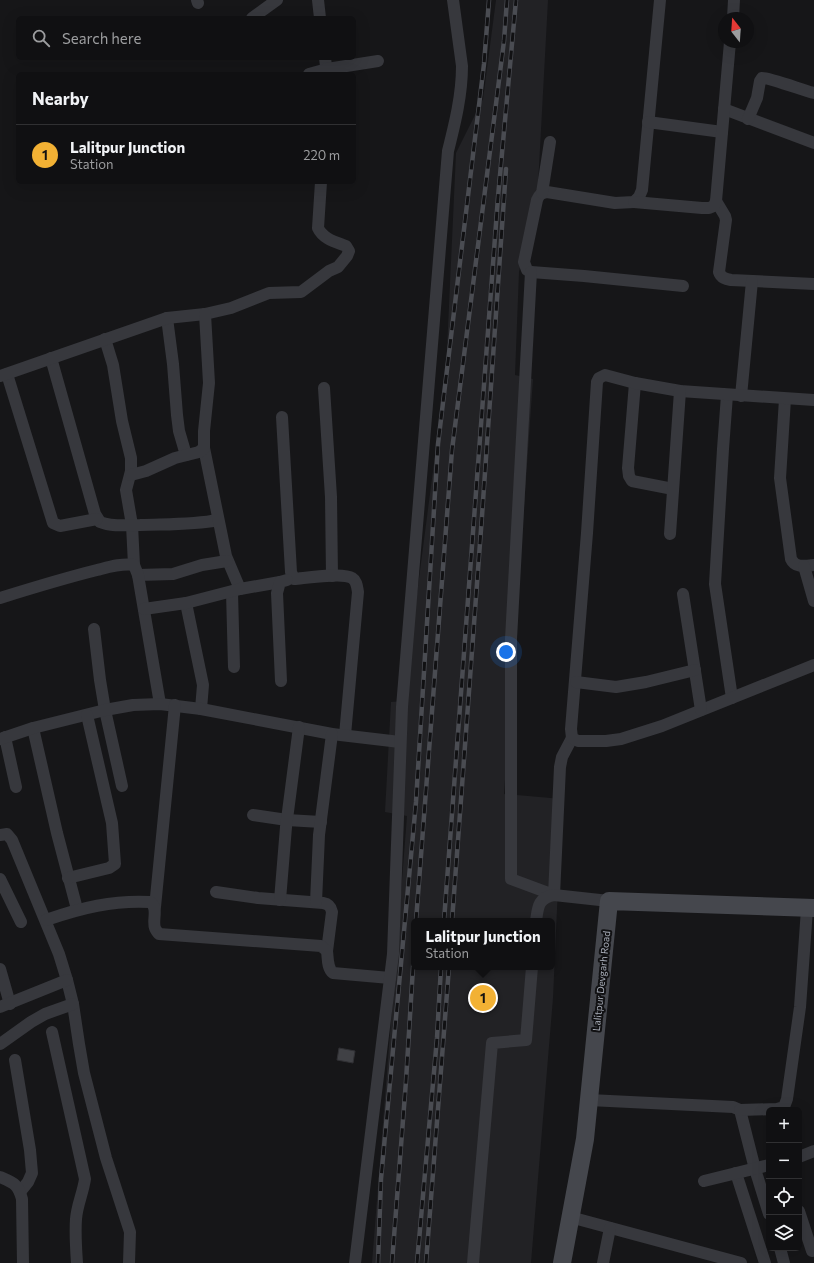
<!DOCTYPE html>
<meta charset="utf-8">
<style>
:root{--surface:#101012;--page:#19191b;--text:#f1f3f6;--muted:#9c9d9f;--line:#303032;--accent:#f2b134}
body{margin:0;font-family:Commissioner,sans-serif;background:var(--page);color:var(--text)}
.controls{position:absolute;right:12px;bottom:12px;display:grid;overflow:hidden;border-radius:6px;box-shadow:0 4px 16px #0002}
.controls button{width:36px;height:36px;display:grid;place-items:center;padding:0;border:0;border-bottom:1px solid var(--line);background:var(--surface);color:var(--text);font:20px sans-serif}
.compass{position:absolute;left:718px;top:12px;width:36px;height:36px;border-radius:50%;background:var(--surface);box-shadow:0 4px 16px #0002;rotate:343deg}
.you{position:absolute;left:506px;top:652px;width:14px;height:14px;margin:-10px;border:3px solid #fff;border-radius:50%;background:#1a73e8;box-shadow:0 0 0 6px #1a73e833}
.badge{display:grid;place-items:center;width:26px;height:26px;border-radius:50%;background:var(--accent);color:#111;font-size:13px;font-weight:700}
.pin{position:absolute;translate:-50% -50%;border:2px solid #fff;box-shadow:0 1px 4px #0006}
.popup{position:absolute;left:411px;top:918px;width:144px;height:52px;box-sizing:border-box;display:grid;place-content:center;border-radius:6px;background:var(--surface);filter:drop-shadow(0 1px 3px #0005);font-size:13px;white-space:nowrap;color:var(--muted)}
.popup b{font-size:15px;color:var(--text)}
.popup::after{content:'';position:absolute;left:50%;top:100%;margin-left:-8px;border:8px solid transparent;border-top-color:var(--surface)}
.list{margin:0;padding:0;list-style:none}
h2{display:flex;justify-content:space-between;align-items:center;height:52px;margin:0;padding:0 16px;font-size:17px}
h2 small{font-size:13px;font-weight:400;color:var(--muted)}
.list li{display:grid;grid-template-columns:26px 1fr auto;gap:12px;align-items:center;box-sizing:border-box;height:60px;padding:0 16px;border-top:1px solid var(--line)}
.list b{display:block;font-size:15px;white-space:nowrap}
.list p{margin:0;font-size:13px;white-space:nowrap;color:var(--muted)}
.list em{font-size:13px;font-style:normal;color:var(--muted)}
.icon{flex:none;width:22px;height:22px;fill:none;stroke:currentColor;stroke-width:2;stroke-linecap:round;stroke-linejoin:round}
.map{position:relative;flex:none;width:814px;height:1263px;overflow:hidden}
.search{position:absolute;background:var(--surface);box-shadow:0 4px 16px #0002;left:16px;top:16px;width:340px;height:44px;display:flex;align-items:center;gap:10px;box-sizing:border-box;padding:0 14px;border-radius:6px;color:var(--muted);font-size:15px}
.panel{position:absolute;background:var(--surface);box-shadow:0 4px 16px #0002;left:16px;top:72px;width:340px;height:112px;border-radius:6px}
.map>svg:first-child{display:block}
.built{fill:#222225;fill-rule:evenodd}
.building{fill:#404145;stroke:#303034}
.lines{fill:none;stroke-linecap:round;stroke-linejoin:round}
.street{stroke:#37383d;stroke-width:12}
.secondary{stroke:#45474d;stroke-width:18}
.rail-casing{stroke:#4a4c52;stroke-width:4.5}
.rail{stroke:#111113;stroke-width:3;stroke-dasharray:9;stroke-linecap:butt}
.labels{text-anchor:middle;stroke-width:4;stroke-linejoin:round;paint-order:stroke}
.street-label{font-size:10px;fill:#a8adb8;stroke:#111113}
</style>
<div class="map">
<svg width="814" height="1263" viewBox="0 0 814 1263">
<rect width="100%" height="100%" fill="#161618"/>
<path class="built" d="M496 0H548L538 185 519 272 515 375 533 379 504 794 562 799 553 998 531 1263H372L407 816 385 812 391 702 403 701 446 371 456 153 483 99ZM414 921H552V967H414Z"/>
<polygon class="building" points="339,1048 355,1051 353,1063 337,1060"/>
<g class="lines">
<g class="street">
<polyline points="197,0 198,3"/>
<polyline points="318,0 320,18"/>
<path d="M660 0 642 190 639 197 634 202 615 203 547 192C541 193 539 195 537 200L524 262 527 270 531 272 584 276 683 286"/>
<polyline points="252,18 277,0"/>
<polyline points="733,18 734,0"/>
<polyline points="325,58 327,74"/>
<polyline points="309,74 327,69 378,61"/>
<polyline points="724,109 814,143"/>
<path d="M748 119 757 98 760 81 762 78C768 77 805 91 814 93"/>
<polyline points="648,122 722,132"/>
<polyline points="542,193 550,142"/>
<path d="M716 201 725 216 726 220 719 272C721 278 726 279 731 280L814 284"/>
<polyline points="634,202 702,208 709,208 714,206 716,201 730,42"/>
<polyline points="531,272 511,639 511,879 554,895 560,767 562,757 572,738"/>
<polyline points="167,318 173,364 177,415 179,431 186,455"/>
<polyline points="105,339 113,365 122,421 131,458 131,471 126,490 132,525 134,565"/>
<path d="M51 358 95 514 100 522C112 527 128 525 140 525 167 524 193 525 218 520"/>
<polyline points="7,374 53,523 60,526 97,519"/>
<path d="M0 376 167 318 205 314 231 308 269 293 301 292 329 271 338 267 347 256 349 251 346 246C336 242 323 239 318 228L321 182"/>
<polyline points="635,383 628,468 629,476 632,481 673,489"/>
<polyline points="324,388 331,497 332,576"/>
<polyline points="727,395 723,449 715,584 732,698"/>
<polyline points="741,396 752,281"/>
<path d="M785 399 780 478 791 559C795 568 805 566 814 565"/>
<polyline points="814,400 680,391 635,383 605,375 599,378 597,382 587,533 571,729 572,738 578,741 606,741 621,739 662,726 814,665"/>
<path d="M282 417 291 572 294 579C306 578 343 572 352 578 357 581 357 587 358 592L345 735"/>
<polyline points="204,448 226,556 240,589"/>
<polyline points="131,475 146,471 175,458 199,452 204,448 204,431 209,383 205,314"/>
<polyline points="670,534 680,391"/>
<polyline points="804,566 814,601"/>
<polyline points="138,575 173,574 202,565 227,561"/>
<polyline points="232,592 234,667"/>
<polyline points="683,594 701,710"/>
<path d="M0 598C32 588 65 578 97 570 109 567 122 563 134 565L138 575 160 704"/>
<polyline points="186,603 203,685 201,709"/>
<polyline points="144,609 186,603 240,589 280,582"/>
<polyline points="94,629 100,680 105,710 122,786"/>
<polyline points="281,681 277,593 280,582 287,580"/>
<polyline points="576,682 616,687 646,682 695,670"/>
<polyline points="33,728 57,833 77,909"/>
<polyline points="5,737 16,787"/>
<polyline points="0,739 33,728 105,710 133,705 160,704 201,709 332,734 400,742"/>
<polyline points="253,815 287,820 321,822"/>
<polyline points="0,835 7,834 12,840 59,954 67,980 73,1004 79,1044 84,1073 106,1158 130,1232 129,1263"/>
<polyline points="68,878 109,868 115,864 112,823 87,715"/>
<polyline points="0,879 21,922"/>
<path d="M216 892 258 898 323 903C329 904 331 907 332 912L327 951"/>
<polyline points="280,900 286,827 299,727"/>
<polyline points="316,902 319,835 332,734"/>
<polyline points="155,907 175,705"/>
<path d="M46 920C81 908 113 900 150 902 159 907 152 920 155 928 155 929 158 933 159 934L321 946 327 951C328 958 327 968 333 973L390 978"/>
<path d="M536 921C538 907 538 898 554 895L609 901"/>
<polyline points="0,969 10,1004"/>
<polyline points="0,1007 67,980"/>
<path d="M52 1032 85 1179C83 1193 77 1205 76 1219 75 1233 76 1249 77 1263"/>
<polyline points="0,1044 31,1022 45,1014 73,1004"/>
<polyline points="15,1060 30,1150 32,1173 28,1182 20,1192"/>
<polyline points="589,1100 733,1107 740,1110 755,1169 769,1214"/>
<polyline points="740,1110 777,1109 784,1107 787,1099 800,1007 807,909"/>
<polyline points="799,1157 814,1151"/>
<polyline points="736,1173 765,1263"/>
<path d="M0 1177C14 1183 18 1184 22 1199L23 1263"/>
<polyline points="704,1181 769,1165"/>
<polyline points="799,1211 812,1251"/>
<polyline points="570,1217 741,1263"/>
<polyline points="780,1248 784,1263"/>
<path d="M355 1263 393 954 402 707 448 151C455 123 462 95 462 66L453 0"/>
<polyline points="473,1263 492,1043 526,1040 532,967"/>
<polyline points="603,1263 610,1228"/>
</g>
<polyline class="secondary" points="562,1263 585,1139 609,901 814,908"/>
<g class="rail-casing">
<g id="rail">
<polyline points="416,921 452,450 504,41 507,0"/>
<polyline points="444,921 498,197 516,0"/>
<polyline points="452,921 482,516 506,169"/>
<polyline points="378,1263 381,1179 416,802 438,444 484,64 489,0"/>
<polyline points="392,1263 406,1081 414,951"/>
<polyline points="417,1263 437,1038 441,967"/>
<polyline points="426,1263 449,967"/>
</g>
</g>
<use href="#rail" class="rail"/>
</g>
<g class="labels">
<g class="street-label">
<text transform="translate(601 981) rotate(-84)" y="4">Lalitpur Devgarh Road</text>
</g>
</g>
</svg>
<div class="controls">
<button>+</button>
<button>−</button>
<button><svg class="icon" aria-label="locate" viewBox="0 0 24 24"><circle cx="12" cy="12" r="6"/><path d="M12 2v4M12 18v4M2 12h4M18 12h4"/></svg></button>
<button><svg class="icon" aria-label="layers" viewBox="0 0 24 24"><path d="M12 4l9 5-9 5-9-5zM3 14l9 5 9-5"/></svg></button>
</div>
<svg class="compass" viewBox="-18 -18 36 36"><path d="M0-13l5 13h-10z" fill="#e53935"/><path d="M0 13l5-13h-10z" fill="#9c9d9f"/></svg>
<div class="you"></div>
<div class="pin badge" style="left:483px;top:998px">1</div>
<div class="popup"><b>Lalitpur Junction</b>Station</div>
<div class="search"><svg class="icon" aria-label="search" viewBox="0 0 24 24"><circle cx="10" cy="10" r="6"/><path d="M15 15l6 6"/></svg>Search here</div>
<section class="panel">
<h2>Nearby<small></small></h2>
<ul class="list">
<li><span class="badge">1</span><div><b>Lalitpur Junction</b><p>Station</p></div><em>220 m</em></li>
</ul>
</section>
</div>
